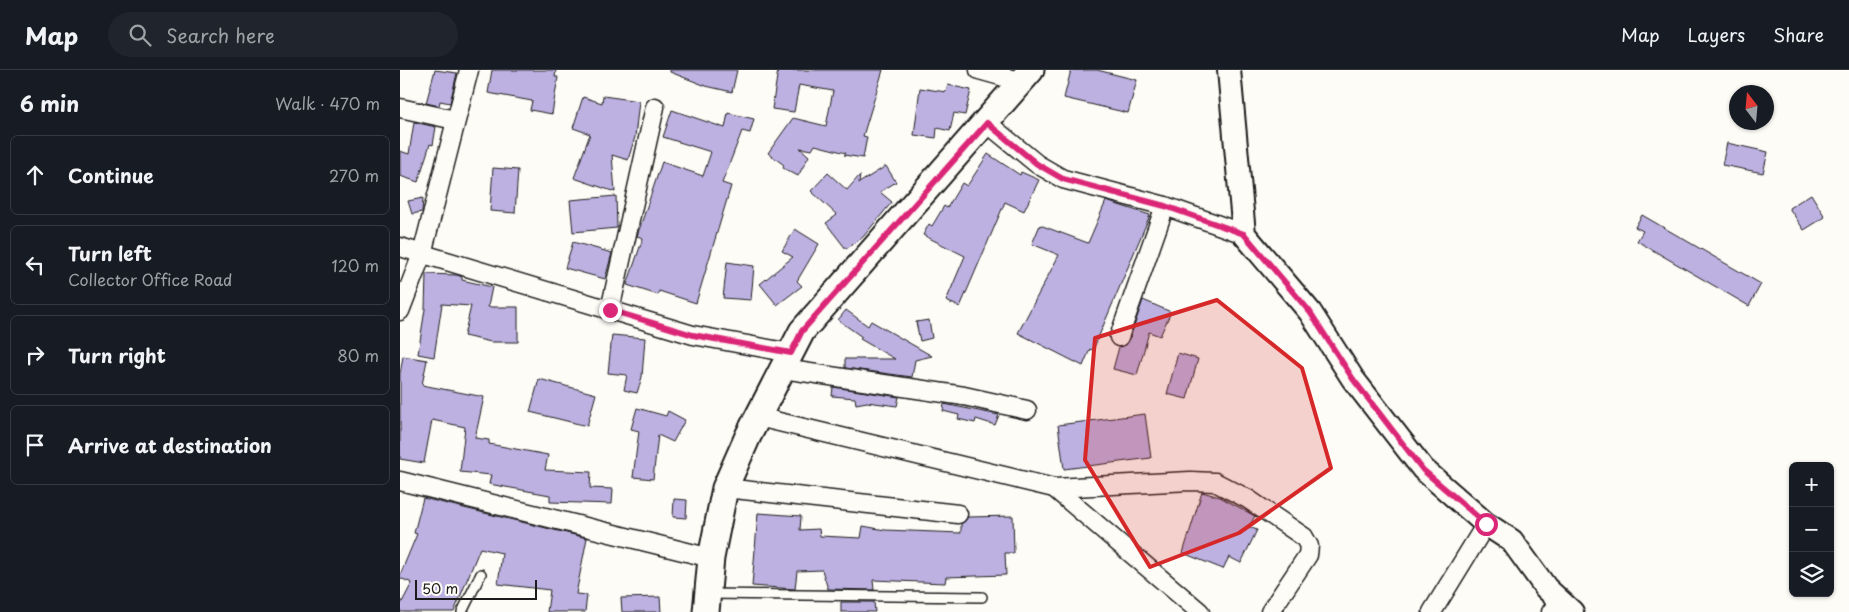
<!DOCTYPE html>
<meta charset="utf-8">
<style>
:root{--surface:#171b24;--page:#20242c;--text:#f1f3f6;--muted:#9ea1a6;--line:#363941}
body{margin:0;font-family:"Playpen Sans",sans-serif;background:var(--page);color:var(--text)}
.controls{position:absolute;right:15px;bottom:15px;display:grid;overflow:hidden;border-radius:8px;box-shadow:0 1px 4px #0004}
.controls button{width:45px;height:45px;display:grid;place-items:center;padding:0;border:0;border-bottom:1px solid var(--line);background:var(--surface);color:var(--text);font:25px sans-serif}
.compass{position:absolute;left:1329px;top:15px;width:45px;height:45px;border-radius:50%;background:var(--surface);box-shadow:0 1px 4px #0004;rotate:344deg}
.scale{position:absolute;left:15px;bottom:12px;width:122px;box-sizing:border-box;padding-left:5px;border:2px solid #1c1c1c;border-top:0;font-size:14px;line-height:18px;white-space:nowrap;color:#1c1c1c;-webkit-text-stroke:4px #fdfcf7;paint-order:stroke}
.stop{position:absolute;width:15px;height:15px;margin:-11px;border:4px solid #db2777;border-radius:50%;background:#fff}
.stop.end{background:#db2777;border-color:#fff;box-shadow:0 1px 5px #0008}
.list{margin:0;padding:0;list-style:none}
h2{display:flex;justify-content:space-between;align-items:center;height:65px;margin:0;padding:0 20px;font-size:21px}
h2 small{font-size:16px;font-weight:400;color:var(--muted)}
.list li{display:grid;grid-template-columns:32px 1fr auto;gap:15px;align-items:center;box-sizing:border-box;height:80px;margin:0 10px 10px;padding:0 10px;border:1px solid var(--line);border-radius:8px}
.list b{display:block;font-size:19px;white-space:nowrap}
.list p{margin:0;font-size:16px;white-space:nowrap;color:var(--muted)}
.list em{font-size:16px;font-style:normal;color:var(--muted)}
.icon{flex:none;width:28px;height:28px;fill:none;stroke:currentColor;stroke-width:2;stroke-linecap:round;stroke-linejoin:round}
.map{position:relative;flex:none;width:1449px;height:542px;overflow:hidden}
header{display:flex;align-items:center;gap:30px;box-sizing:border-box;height:70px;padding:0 25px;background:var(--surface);border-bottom:1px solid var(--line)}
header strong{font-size:24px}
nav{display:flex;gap:28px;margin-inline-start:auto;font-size:18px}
.search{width:350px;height:45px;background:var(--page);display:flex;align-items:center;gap:12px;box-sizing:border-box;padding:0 18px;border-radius:28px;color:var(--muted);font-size:19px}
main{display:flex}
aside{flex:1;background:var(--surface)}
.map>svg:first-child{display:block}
.building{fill:#bdb1e2;stroke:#1c1c1c}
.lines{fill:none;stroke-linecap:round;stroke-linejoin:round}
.service-casing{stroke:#1c1c1c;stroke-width:12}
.minor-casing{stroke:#1c1c1c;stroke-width:21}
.tertiary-casing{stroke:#1c1c1c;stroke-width:26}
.secondary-casing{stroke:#1c1c1c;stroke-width:29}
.service{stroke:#fdfcf7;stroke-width:9}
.minor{stroke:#fdfcf7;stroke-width:18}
.tertiary{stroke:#fdfcf7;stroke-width:22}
.secondary{stroke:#fdfcf7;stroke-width:25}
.route{stroke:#db2777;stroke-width:6}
.marked{fill:#d62828;fill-opacity:0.2;stroke:#d62828;stroke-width:4;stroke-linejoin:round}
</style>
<header>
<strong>Map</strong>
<div class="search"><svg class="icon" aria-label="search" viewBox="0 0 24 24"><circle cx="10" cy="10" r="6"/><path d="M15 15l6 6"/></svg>Search here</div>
<nav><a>Map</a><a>Layers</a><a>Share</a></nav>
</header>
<main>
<aside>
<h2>6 min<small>Walk · 470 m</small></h2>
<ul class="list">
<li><svg class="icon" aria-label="ahead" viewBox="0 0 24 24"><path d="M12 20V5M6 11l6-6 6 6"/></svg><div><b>Continue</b></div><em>270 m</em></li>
<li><svg class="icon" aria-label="left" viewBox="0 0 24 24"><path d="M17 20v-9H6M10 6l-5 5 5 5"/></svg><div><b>Turn left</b><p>Collector Office Road</p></div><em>120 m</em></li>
<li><svg class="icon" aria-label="right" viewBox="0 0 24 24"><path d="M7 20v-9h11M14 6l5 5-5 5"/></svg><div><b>Turn right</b></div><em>80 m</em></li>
<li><svg class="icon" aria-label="arrive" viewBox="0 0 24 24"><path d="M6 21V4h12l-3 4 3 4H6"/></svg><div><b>Arrive at destination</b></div></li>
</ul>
</aside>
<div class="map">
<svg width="1449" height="542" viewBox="0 0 1449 542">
<rect width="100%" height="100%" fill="#fdfcf7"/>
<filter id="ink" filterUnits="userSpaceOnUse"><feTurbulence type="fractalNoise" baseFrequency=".02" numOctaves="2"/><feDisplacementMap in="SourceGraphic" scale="10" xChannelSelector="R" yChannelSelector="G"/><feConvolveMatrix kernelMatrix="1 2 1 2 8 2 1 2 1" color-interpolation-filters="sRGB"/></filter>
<g filter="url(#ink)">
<g class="building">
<polygon points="35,0 57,3 50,33 40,31 39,36 26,33"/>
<polygon points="92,0 156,0 155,7 158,7 152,44 130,40 132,31 88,23"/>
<polygon points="270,0 337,0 332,22 306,16 270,2"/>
<polygon points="378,0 483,0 463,66 467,67 463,88 444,85 446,83 415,75 412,80 400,78 409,86 398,106 383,98 384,95 368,83 393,48 426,56 433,21 399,15 394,42 372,39"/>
<polygon points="671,0 697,0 737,10 728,43 664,28"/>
<polygon points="548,15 571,20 565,45 554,43 550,61 537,58 536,68 514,65 520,18 546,22"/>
<polygon points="203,26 239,31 235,67 228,90 212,85 215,122 174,108 190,64 173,58 183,27 202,33"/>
<polygon points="272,40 325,58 328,43 354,49 350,63 342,61 322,113 331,116 296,233 259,221 258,225 227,215 243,168 237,166 262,92 303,106 311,82 263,67"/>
<polygon points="14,52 36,57 33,75 30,74 18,112 0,106 0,81 9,84"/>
<polygon points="1327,73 1368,82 1363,103 1322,95"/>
<polygon points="588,84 620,105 621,102 639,110 624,141 605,132 560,237 546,231 565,186 523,165 529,154 532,156 544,136 547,138 562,113 567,116"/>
<polygon points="486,96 496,112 480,122 492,132 463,167 446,179 426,153 437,145 411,121 428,103 447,120 460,105 459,113"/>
<polygon points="93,98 118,100 115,143 90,141"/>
<polygon points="1411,124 1425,147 1404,160 1389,138"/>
<polygon points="216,126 217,158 173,162 170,130"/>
<polygon points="23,128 22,142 12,144 8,131"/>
<polygon points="706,131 750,145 693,280 690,279 683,296 618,263 659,185 632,174 640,155 688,173"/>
<polygon points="1242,145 1361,214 1349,236 1237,171 1243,161 1235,157"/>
<polygon points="395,159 419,174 397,211 402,216 377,235 360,214 393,187 382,181"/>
<polygon points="173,172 212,183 205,209 165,198"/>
<polygon points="327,192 354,196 351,230 323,228"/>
<polygon points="26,204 57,205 62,207 62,210 92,217 88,237 118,237 118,272 91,272 64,266 71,236 42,234 34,287 18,284 25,239"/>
<polygon points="743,230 771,242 760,266 749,262 737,305 713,299 719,277 726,275 729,271"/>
<polygon points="446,240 468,256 471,251 532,286 515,290 512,307 445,298 445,289 495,289 460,269 462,267 438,250"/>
<polygon points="529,250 532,268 520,271 516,252"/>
<polygon points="212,265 245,268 242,307 237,323 224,320 227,305 208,303"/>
<polygon points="778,283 798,289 787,329 767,324"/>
<polygon points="3,286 27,290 22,315 84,327 75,368 89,370 89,374 148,385 145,400 191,402 190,418 213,419 212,434 150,432 150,425 89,414 91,405 60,402 65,357 32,350 24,393 0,389 0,304"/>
<polygon points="139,309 196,324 187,356 130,342"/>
<polygon points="433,317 499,327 497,336 467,332 456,334 455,328 432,326"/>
<polygon points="544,334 599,345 595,355 576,349 575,353 558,349 559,345 543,341"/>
<polygon points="237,338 266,346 268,341 285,350 273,372 258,365 253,409 233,407 239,361 231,359"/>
<polygon points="745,344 751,388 664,399 658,355"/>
<polygon points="802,422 820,427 855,446 849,457 857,460 841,493 829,487 823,499 783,483"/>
<polygon points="23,428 187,468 176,524 187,525 185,542 147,542 150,520 98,514 102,483 80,478 54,542 0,542 0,536 12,513 0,508 0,505 17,464 14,463"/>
<polygon points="274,429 287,430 286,448 273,447"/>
<polygon points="358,443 401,446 400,460 419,459 420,466 461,468 463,456 485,460 561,463 561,454 568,447 613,446 614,483 605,483 606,505 546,507 545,513 473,510 474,520 428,519 422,500 397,501 395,519 352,516"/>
<polygon points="260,527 261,542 222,542 221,528"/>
<polygon points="441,532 474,532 475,542 441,542"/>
</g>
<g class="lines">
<g class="service-casing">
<g id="service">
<polyline points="310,524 582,527"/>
<polyline points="62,542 81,504"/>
</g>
</g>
<g class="minor-casing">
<g id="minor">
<polyline points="579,0 622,12"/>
<polyline points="0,38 55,50"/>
<polyline points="587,53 637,94 663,109 765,136 844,164"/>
<polyline points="0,177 293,265 391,283"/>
<polyline points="210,240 255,37"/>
<polyline points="0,241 22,184 69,0"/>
<polyline points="719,267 765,136"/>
<polyline points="383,299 564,326 627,340"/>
<polyline points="358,347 654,418 790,411 815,412 848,429 904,467 909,476 908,485 870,542"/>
<polyline points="0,411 311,488"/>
<polyline points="325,418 558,444"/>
<polyline points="654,418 800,542"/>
<polyline points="1032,542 1086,454"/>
<polyline points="1151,542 1159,532"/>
</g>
</g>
<g class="tertiary-casing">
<polyline id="tertiary" points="829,0 844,164 910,242 953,309 1023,399 1086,454 1112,471 1146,518 1172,542"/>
</g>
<g class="secondary-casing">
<polyline id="secondary" points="306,542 311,488 325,418 348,366 402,261 631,0"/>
</g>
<use href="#service" class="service"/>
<use href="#minor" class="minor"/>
<use href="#tertiary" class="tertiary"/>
<use href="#secondary" class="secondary"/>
</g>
</g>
<g class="lines" filter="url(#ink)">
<polyline class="route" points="210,240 293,265 391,283 402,261 587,53 637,94 663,109 765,136 844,164 910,242 953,309 1023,400 1086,454"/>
</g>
<path class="marked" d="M817 230 902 298 931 398 839 463 750 497 685 390 695 268Z"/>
</svg>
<div class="controls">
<button>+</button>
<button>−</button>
<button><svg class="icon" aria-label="layers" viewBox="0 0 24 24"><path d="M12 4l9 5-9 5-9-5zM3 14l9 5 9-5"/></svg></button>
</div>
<svg class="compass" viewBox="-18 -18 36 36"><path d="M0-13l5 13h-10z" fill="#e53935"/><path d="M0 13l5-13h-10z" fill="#9ea1a6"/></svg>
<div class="scale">50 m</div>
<div class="stop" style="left:1086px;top:454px"></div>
<div class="stop end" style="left:210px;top:240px"></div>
</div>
</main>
